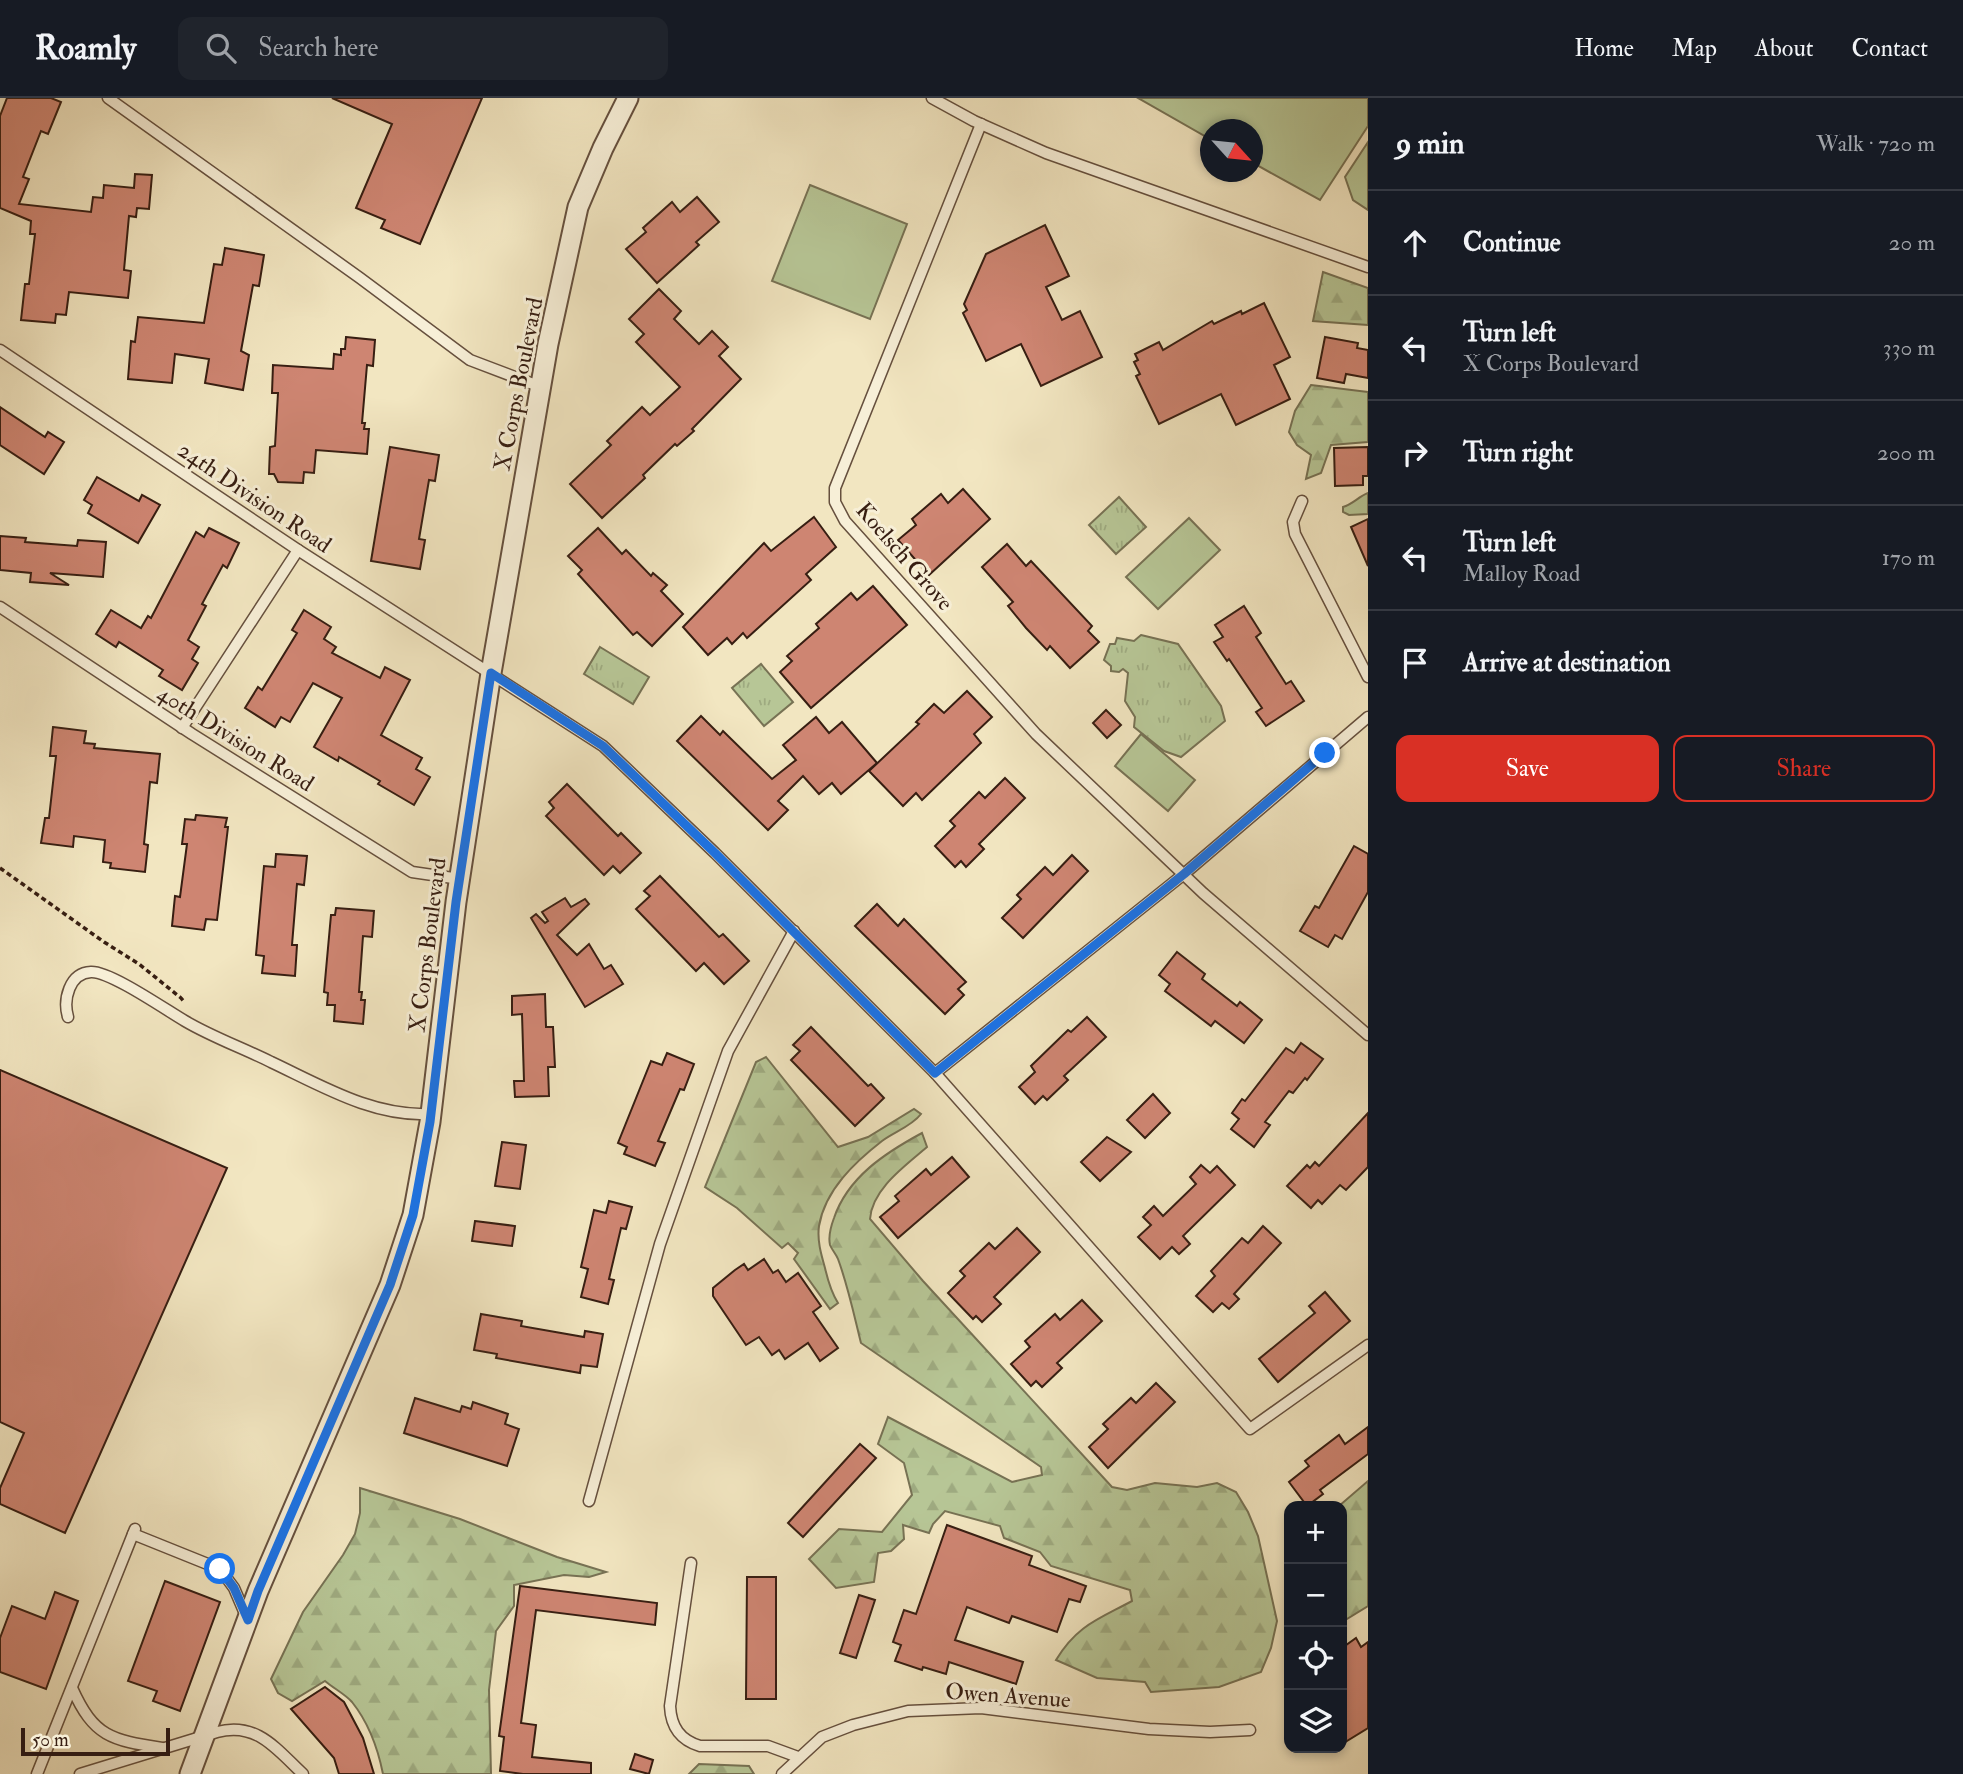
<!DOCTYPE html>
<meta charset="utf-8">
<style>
:root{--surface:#171b24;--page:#20242c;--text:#f1f3f6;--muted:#9ea1a6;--line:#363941;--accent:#d93025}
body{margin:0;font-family:"IM FELL Double Pica",serif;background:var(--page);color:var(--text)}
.controls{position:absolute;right:21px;bottom:21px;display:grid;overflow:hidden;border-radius:14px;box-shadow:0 4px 10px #0003}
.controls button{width:63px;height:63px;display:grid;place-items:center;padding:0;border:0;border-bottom:2px solid var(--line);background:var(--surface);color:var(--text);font:35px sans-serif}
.compass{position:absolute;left:1200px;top:21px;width:63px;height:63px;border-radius:50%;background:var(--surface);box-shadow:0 4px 10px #0003;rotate:117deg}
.scale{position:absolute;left:21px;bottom:18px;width:149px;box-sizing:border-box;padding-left:7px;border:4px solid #371e12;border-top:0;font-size:19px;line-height:24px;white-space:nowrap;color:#371e12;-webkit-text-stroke:5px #f7efd7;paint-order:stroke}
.stop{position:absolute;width:21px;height:21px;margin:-16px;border:5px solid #1a73e8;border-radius:50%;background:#fff}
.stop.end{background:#1a73e8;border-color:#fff;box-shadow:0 2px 7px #0008}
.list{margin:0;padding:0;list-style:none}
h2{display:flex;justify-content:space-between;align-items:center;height:91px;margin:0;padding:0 28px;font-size:30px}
h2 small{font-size:23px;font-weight:400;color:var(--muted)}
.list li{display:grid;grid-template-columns:46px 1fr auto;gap:21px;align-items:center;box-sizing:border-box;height:105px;padding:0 28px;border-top:2px solid var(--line)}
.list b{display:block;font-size:26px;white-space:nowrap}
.list p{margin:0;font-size:23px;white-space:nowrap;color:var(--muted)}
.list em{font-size:23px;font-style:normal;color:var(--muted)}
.actions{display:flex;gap:14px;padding:21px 28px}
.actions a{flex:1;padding:16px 0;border:2px solid var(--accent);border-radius:14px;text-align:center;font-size:24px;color:var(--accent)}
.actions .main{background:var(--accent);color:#fff}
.icon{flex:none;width:38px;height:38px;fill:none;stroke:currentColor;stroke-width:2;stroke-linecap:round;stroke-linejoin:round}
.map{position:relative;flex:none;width:1368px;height:1676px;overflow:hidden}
header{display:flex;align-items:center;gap:42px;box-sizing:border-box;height:98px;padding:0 35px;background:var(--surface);border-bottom:2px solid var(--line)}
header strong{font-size:33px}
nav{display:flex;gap:38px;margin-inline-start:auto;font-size:24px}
.search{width:490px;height:63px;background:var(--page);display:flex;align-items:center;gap:18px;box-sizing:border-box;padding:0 24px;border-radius:14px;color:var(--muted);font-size:26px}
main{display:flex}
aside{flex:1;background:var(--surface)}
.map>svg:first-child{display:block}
.grass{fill:#b7c696;stroke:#777254;stroke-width:2}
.forest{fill:url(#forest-firs);stroke:#777254;stroke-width:2}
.park{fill:url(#park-tufts);stroke:#777254;stroke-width:2}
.building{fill:#ce8572;stroke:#371e12;stroke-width:2}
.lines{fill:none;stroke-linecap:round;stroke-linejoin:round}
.service-casing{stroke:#66503e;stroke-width:13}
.minor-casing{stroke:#66503e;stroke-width:23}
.path{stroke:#371e12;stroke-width:3.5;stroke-dasharray:5 3.5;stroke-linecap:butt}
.service{stroke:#f7efd7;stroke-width:10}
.minor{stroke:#f7efd7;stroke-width:19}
.route{stroke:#1a73e8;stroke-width:9}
.labels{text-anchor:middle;stroke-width:6;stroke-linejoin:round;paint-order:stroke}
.street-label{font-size:23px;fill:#371e12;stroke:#f7efd7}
</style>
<header>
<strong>Roamly</strong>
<div class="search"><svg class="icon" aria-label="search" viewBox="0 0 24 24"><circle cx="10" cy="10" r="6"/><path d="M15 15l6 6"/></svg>Search here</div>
<nav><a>Home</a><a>Map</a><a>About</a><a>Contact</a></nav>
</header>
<main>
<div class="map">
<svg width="1368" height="1676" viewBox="0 0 1368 1676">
<defs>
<pattern id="forest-firs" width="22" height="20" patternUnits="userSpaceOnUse" patternTransform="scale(1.75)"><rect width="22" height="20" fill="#b7c696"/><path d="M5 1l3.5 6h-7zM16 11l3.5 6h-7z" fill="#9eaa80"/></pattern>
<pattern id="park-tufts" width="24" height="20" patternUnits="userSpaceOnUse" patternTransform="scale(1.75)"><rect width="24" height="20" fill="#b7c696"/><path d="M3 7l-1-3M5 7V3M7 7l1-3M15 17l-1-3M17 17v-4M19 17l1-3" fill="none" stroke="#9eaa80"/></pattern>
</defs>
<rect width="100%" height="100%" fill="#f2e6c1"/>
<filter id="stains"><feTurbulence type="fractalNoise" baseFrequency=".00286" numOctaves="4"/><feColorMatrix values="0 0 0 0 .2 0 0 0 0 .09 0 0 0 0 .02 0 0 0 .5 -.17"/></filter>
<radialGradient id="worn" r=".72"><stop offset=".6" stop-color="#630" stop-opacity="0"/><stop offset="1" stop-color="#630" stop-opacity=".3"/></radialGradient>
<g class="grass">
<polygon points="1138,0 1368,0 1368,28 1320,102 1253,65 1252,32 1210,32 1210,41"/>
<polygon points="1368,44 1368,112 1353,102 1345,79"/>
<polygon points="810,87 907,126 870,221 772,183"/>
<polygon points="1189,420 1220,452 1158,511 1126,479"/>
<polygon points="1141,636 1195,682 1168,713 1115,668"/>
</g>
<g class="forest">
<polygon points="1323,174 1368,190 1368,227 1313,223"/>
<polygon points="1311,287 1368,294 1368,344 1331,347 1321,375 1306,381 1311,357 1297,347 1289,334 1295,313"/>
<path d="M1368 395V416L1349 417 1343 414V409C1353 406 1358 399 1368 395Z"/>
<path d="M766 959 838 1049 868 1039 914 1011 921 1016C912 1028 894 1034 882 1043 855 1064 825 1092 819 1128 817 1142 821 1156 825 1170 828 1183 831 1194 838 1205L830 1211 794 1161 798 1155 788 1145 782 1150 737 1110 705 1089 756 964Z"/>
<path d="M922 1035 927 1049C905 1068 872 1091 870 1121L923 1183 1112 1389 1127 1392 1155 1385 1197 1389 1217 1385 1236 1394 1248 1414 1258 1438 1277 1523 1271 1550 1261 1574 1219 1589 1151 1594 1145 1584 1097 1580 1056 1562C1077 1527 1099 1521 1132 1503L1130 1492 1051 1468 1040 1454 1004 1440 1000 1428 945 1413 933 1426 929 1435 903 1427 904 1441 891 1453 878 1455 874 1484 836 1490 809 1461 839 1431 882 1434 912 1397 904 1365 878 1346 888 1319 1012 1384 1042 1377 1041 1369 861 1245C854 1217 848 1188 838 1161 836 1156 832 1152 830 1147 828 1138 831 1128 834 1120 848 1079 885 1055 922 1035Z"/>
<polygon points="1368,1383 1368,1508 1342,1524 1342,1408 1339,1408"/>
<path d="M360 1390 460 1421 557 1459 606 1474 589 1479 564 1477 514 1487V1508L496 1533 489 1592 491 1676H383C378 1651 368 1624 352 1604 345 1596 333 1590 325 1583L292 1603 278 1595 271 1581 303 1514 343 1457 355 1436 360 1415Z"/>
<polygon points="699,1666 749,1668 754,1676 689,1676"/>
</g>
<g class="park">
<polygon points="1119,399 1146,429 1116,456 1089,427"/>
<polygon points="1141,537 1178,546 1221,608 1225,623 1181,659 1164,653 1134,629 1135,619 1125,603 1128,575 1123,571 1119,574 1111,573 1111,568 1104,562 1110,546 1115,546 1117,540 1134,543"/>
<polygon points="600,549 649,579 633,606 584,576"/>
<polygon points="761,566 793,604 764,628 732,590"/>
</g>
<g class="building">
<polygon points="7,0 51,0 61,4 48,36 41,33 23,79 29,81 19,106 91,114 93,99 103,100 104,87 134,90 135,76 152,77 149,111 137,110 136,119 129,118 124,172 131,173 128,200 69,194 66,217 56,216 55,225 21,222 25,186 29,186 35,136 30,136 31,123 0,110 0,18"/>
<polygon points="332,0 482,0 420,146 381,130 385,122 356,110 392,26"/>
<polygon points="697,99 719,124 696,144 699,147 657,185 626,151 646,134 643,130 672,104 680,114"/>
<polygon points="1045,127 1069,178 1046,189 1062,222 1080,213 1102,259 1041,288 1021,246 986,263 963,215 967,212 964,206 986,156"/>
<polygon points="225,150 264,157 259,188 253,187 241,253 249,257 243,292 205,285 209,261 175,256 172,285 128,281 131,243 135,244 138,219 204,225 214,166 222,167"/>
<polygon points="659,191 681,213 674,221 699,246 712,233 728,249 719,258 741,281 692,331 694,333 677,348 675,346 643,377 645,380 602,420 570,386 611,347 607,343 642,309 650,317 680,289 636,244 644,236 629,221"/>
<polygon points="1264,205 1290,259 1274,267 1290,301 1236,327 1221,296 1159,326 1136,278 1140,276 1134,264 1138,262 1135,256 1159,244 1163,252 1212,223 1214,226 1241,213 1242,216"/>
<polygon points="346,239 375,242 373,268 367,267 362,325 365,325 364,331 369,331 367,356 316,352 314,375 304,374 303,385 278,384 274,376 269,376 270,349 275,348 278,295 272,295 273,267 333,271 334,256 341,257 341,251 345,251"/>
<polygon points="1325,239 1358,245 1357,250 1368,252 1368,280 1346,276 1344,285 1317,280"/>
<polygon points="0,309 45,339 48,334 64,344 44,376 0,347"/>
<polygon points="390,349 439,357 435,383 429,382 419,441 425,442 420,471 371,463"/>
<polygon points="1368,349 1368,378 1363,378 1363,387 1335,388 1334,350"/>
<polygon points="97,379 139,403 142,397 160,407 138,445 88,415 92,407 84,402"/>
<polygon points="963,391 990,421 929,477 898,442 916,427 912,421 941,396 948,405"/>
<polygon points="814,419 836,449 806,476 811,482 747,540 743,535 732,546 727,540 708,557 683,529 764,445 771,453"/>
<polygon points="1368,421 1368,468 1351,429"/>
<polygon points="209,430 239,445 227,470 223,467 202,506 206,508 188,542 199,549 192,561 198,565 182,592 159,578 163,572 119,544 116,549 96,536 111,512 141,530 148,518 151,520 196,434 204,439"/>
<polygon points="598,430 622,456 626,452 651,478 653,475 667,487 661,493 683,516 652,548 637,534 633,537 578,476 582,472 568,458"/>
<polygon points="0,438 26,440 25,444 77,448 78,442 106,444 103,479 50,475 69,487 30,484 31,475 0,472"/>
<polygon points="1007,446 1026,468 1031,463 1092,528 1088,533 1099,544 1070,570 1050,548 1047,552 1026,530 1008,508 1013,504 982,469"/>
<polygon points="873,488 907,527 811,610 780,574 792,563 787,558 819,530 816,526 851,495 857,502"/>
<polygon points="1244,508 1261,535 1256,539 1286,586 1291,583 1304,603 1266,628 1256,614 1262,610 1229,561 1227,563 1214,544 1223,539 1215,527"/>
<polygon points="304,512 331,529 324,541 336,549 332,555 380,580 385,569 410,582 381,637 422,660 416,671 430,679 414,707 378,686 380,683 339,659 338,663 314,649 342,600 313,585 290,624 281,619 275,629 245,610 258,589 262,592 297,535 292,532"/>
<polygon points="967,593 992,619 974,636 981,645 922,702 916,695 903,708 869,673 919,626 916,624 934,606 944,615"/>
<polygon points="1106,612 1121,627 1107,640 1093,625"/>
<polygon points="701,618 720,637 723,633 772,681 796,662 783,647 816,619 829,635 842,624 877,665 841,696 832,685 819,696 803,678 778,703 788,712 768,732 677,643"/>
<polygon points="53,629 86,633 84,645 95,646 94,650 160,656 157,685 150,684 144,746 148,747 145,774 110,770 111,765 103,764 105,742 74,738 73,749 41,745 45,720 49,720 56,658 50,658"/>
<polygon points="1005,680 1025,700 979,746 984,751 966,769 961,763 955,769 935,748 955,728 950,723 979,694 985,700"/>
<polygon points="567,686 618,738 621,735 641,755 620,775 613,768 604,777 546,718 554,710 549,704"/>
<polygon points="196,717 227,720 225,729 228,729 217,822 206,821 204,832 172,828 175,798 180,799 187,746 182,746 185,721 195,722"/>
<polygon points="1354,748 1368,756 1368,794 1342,841 1335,837 1328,849 1300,833 1315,808 1319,810"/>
<polygon points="276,756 307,758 304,787 297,786 292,847 297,847 295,878 262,875 264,858 256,857 264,768 275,769"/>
<polygon points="1072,757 1088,773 1023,840 1002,820 1021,801 1017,797 1045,769 1053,777"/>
<polygon points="660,778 719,839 723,836 749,863 724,886 704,865 696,873 636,811 650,798 644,793"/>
<polygon points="565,800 571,809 585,801 589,806 557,837 577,857 589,846 604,871 611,867 623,886 585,909 531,820 536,816 545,825 548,823 542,814"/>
<polygon points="877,806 898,828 904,821 966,884 958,891 964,897 945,916 855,828"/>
<polygon points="336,810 374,813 372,839 363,838 359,894 362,894 361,902 365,902 363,926 334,923 335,907 327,907 328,895 324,894 331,817 335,817"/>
<polygon points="1177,854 1205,876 1202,881 1237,908 1240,904 1262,922 1244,945 1215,923 1211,928 1165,893 1170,886 1159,877"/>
<polygon points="545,896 546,929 553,929 555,969 548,969 549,998 515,999 514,983 524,983 522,916 512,917 512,898"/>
<polygon points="1087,919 1106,939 1064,978 1068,982 1047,1002 1043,998 1035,1006 1019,989 1035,974 1031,968 1068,932 1071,934"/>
<polygon points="811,929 868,988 871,986 884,1000 855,1028 791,962 800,953 793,947"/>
<polygon points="1301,945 1323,961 1307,982 1305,980 1293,995 1289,993 1265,1024 1270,1027 1254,1049 1231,1031 1239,1021 1232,1015 1242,1001 1245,1003 1286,950 1294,955"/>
<polygon points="667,955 694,966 684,992 680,991 658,1043 665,1045 655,1068 624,1056 627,1049 618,1045 651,963 662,967"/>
<polygon points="0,972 227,1070 65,1435 0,1406 0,1390 24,1335 0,1324"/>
<polygon points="1153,996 1170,1015 1145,1040 1127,1022"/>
<polygon points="1368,1015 1368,1069 1346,1092 1340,1087 1322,1106 1318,1102 1311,1110 1287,1088 1307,1067 1310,1070 1315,1064 1319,1068"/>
<polygon points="1107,1039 1131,1054 1100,1083 1081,1064"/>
<polygon points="502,1044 526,1047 520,1091 495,1088"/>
<polygon points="952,1059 969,1079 898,1140 880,1119 899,1103 895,1098 926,1071 931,1077"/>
<polygon points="1201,1067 1210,1075 1217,1068 1235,1087 1183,1138 1190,1146 1179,1156 1172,1149 1160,1161 1138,1139 1151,1127 1143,1119 1154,1108 1163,1118 1196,1086 1190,1079"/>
<polygon points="609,1103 632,1109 626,1131 621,1130 609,1181 614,1182 608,1206 581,1199 588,1171 581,1169 594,1112 606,1115"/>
<polygon points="475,1123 515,1128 512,1148 472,1143"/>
<polygon points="1263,1128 1281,1145 1234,1196 1239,1201 1229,1211 1222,1205 1213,1214 1196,1198 1215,1178 1211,1173 1242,1140 1248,1145"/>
<polygon points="1017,1130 1040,1154 994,1199 1001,1206 982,1224 976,1218 973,1221 948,1195 965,1178 960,1173 989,1145 995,1151"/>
<polygon points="764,1161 773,1175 778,1172 786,1184 798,1175 821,1208 813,1214 838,1250 820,1263 808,1245 785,1261 779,1252 772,1257 759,1239 746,1247 713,1198 713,1190 735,1172 744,1166 748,1172"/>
<polygon points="1325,1194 1350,1223 1278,1284 1259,1261 1315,1215 1309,1208"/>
<polygon points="1082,1202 1102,1223 1057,1265 1062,1270 1042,1289 1036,1283 1031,1288 1011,1266 1030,1249 1025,1243 1055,1216 1060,1222"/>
<polygon points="481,1216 522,1223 521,1228 584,1239 585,1233 603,1236 597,1269 581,1267 580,1275 496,1260 497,1256 474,1252"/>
<polygon points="1156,1285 1175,1304 1108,1370 1089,1349 1108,1331 1103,1326 1131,1300 1136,1305"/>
<polygon points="415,1300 460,1314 462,1308 471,1311 473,1304 508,1316 505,1326 519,1331 507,1368 404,1335"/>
<polygon points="1368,1329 1368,1356 1320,1392 1323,1396 1307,1408 1289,1384 1309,1368 1305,1363 1339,1337 1345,1346"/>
<polygon points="860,1346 876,1360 803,1439 788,1425"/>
<polygon points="947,1427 1032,1458 1029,1467 1086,1488 1080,1504 1069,1501 1057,1534 1012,1518 1009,1525 967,1509 955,1542 1023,1564 1016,1586 949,1564 946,1576 923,1569 922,1572 895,1563 901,1547 893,1544 904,1512 916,1516"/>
<polygon points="747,1479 776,1479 776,1601 746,1601"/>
<polygon points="165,1483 220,1504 180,1613 153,1603 157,1593 128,1583"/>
<polygon points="520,1488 657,1505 655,1527 536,1512 521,1625 536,1627 532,1659 591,1665 591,1676 523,1676 500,1673 504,1639 499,1638"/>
<polygon points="55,1494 78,1503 46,1591 0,1574 0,1540 12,1508 45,1521"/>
<polygon points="859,1497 875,1502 856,1560 840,1555"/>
<polygon points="1356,1540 1361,1549 1368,1544 1368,1630 1342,1646 1342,1550"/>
<polygon points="325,1589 344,1604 363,1640 374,1676 339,1676 334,1660 291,1611"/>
<polygon points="635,1656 653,1662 649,1676 630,1671"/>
</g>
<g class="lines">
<g class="service-casing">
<g id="service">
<polyline points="108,0 360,180 470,262 541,289"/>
<polyline points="932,0 974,23 1046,55 1368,169"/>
<polyline points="981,26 835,390 835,404 845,423 1036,636 1203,795 1368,937"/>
<polyline points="0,252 298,452 603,648 715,755 935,975 1250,1331 1368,1247"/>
<polyline points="1302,403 1293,424 1295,436 1368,579"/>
<polyline points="0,509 192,636 412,774 460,781"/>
<polyline points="182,630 298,452"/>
<path d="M68 919C63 902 69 875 91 874 110 873 166 912 185 923 212 939 243 950 271 964 322 988 373 1019 431 1016"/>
<polyline points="935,975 1184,776 1368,619"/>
<polyline points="589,1403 660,1146 728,953 794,833"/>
<polyline points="133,1436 220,1471 234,1490 246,1518"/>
<path d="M691 1465 670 1608C671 1629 680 1642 700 1648H768L798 1659"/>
<path d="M72 1590C94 1639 111 1642 162 1650"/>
<polyline points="37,1676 135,1431"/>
<path d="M80 1676 217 1634C257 1623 277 1652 303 1676"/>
<polyline points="782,1676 822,1639 853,1627 908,1613 981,1610 1149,1631 1210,1634 1250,1632"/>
</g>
</g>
<g class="minor-casing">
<polyline id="minor" points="190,1676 258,1493 390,1187 413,1117 430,1024 456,804 491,575 548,246 578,109 603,50 628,0"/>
</g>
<polyline class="path" points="0,770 104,844 139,866 181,900 185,905"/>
<use href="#service" class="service"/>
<use href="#minor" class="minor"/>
</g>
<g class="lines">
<polyline class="route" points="220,1471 234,1490 248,1522 258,1493 390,1187 413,1117 430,1024 456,804 491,575 603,648 715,755 935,975 1184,776 1325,655"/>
</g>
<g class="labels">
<g class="street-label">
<text transform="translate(518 286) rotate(-79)" y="8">X Corps Boulevard</text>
<text transform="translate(255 399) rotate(34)" y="8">24th Division Road</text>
<text transform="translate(905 458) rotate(49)" y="8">Koelsch Grove</text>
<text transform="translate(236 640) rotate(32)" y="8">40th Division Road</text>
<text transform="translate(427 847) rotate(-83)" y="8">X Corps Boulevard</text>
<text transform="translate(1008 1597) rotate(4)" y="8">Owen Avenue</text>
</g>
</g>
<rect width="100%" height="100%" filter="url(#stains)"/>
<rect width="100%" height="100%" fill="url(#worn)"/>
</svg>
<div class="controls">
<button>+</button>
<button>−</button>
<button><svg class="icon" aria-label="locate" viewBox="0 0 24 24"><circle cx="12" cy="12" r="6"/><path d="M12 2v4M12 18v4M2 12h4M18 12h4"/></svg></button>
<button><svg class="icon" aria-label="layers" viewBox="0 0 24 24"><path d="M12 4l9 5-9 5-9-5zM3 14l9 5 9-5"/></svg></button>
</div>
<svg class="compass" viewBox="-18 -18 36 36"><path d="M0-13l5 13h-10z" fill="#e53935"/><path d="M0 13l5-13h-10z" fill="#9ea1a6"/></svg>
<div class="scale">50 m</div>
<div class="stop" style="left:220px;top:1471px"></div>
<div class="stop end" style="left:1325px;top:655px"></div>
</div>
<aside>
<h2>9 min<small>Walk · 720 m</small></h2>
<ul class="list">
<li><svg class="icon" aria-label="ahead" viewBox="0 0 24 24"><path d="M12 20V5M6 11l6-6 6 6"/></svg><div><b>Continue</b></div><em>20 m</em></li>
<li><svg class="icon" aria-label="left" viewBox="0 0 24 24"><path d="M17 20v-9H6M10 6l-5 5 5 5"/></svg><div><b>Turn left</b><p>X Corps Boulevard</p></div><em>330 m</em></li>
<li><svg class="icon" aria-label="right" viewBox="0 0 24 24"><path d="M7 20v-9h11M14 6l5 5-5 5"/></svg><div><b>Turn right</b></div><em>200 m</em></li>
<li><svg class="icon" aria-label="left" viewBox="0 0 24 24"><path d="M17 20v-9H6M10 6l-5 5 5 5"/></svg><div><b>Turn left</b><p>Malloy Road</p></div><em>170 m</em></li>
<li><svg class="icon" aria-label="arrive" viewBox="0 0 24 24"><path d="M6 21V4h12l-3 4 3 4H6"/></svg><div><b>Arrive at destination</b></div></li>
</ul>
<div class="actions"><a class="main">Save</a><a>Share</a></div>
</aside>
</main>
